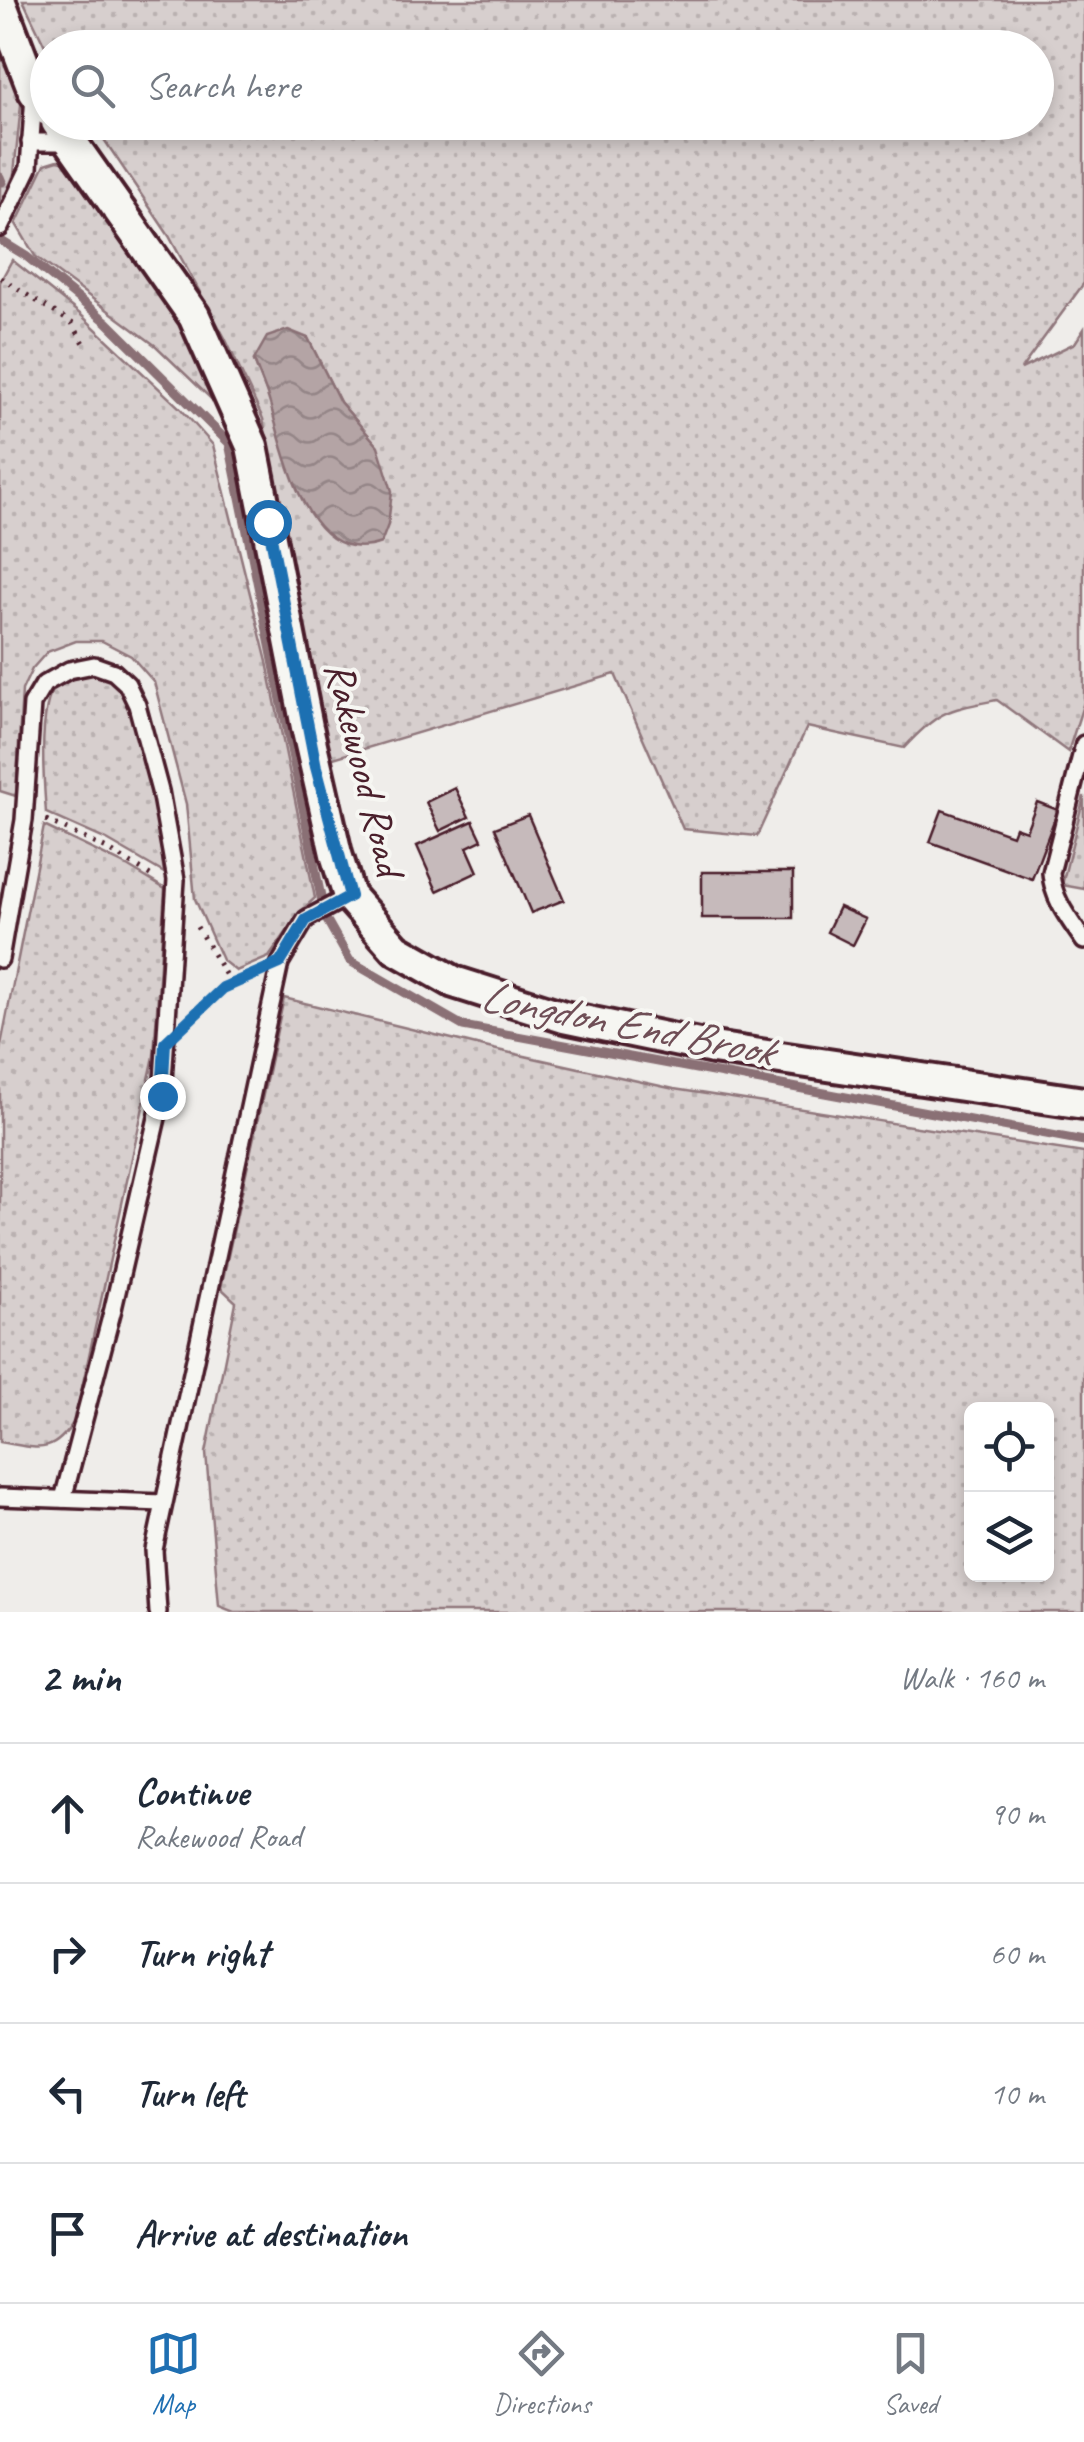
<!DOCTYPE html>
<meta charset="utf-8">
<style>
:root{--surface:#fff;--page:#f6f6f7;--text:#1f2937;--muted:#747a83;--line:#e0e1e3;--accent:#1f6fb2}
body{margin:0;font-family:Caveat,sans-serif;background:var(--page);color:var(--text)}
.controls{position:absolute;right:30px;bottom:30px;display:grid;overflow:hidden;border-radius:15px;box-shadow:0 5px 15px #0003}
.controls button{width:90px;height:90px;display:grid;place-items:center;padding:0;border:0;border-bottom:2px solid var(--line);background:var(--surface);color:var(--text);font:50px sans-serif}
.stop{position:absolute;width:30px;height:30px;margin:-22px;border:8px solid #1f6fb2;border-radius:50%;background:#fff}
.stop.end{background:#1f6fb2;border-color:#fff;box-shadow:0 2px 10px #0008}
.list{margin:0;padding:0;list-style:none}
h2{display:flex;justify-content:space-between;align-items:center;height:130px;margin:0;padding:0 40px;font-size:42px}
h2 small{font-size:32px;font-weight:400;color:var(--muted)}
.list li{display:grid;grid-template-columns:65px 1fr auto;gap:30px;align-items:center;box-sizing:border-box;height:140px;padding:0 40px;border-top:2px solid var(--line)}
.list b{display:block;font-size:38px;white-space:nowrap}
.list p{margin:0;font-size:32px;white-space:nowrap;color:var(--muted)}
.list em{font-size:32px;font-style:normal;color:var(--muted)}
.icon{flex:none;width:55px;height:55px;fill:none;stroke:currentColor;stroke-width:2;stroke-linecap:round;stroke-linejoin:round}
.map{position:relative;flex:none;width:1084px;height:1612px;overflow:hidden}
.search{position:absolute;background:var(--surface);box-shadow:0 5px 15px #0003;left:30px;right:30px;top:30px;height:110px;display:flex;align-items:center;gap:25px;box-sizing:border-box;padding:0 35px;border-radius:55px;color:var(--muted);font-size:38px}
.sheet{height:690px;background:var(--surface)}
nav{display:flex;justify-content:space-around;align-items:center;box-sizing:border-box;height:140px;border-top:2px solid var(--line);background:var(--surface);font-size:28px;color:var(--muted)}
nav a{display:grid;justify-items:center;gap:5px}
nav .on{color:var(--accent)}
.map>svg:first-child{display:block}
.green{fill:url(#green-dots);stroke:#90777c;stroke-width:2.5;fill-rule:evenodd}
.water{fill:url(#water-waves);stroke:#8a6f74;stroke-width:2.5}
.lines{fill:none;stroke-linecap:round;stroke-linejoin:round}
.stream{stroke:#8a6f74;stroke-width:9}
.building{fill:#c6babb;stroke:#4a1f2b;stroke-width:2.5}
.service-casing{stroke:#4a1f2b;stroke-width:22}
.minor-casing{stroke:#4a1f2b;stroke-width:38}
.path{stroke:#4a1f2b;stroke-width:5;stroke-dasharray:2.5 8;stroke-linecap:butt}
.service{stroke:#f6f6f2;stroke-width:15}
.minor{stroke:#f6f6f2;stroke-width:30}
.route{stroke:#1f6fb2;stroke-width:12}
.labels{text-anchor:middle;stroke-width:8;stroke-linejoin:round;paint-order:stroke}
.street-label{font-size:42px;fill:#4a1f2b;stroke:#f6f6f2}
.water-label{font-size:45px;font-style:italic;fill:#6f4e56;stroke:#f6f6f2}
</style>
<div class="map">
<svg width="1084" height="1612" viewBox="0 0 1084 1612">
<defs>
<pattern id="green-dots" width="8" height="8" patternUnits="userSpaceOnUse" patternTransform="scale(2.5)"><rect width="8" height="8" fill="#d7cfce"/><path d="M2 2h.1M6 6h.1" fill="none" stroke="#bab1b1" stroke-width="1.8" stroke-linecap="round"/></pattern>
<pattern id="water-waves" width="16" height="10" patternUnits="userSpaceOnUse" patternTransform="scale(2.5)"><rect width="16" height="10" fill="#b4a4a5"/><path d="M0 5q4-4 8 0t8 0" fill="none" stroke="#948587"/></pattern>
</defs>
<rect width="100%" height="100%" fill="#efedea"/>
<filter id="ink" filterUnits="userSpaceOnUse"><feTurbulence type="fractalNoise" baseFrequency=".01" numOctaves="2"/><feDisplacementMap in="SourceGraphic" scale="20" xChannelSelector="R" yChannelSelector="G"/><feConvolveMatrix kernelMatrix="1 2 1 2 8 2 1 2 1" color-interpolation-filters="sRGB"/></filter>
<g filter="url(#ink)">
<g class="green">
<path d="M23 0H1084V283L1021 369 1075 343 1084 329V702L1068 752 997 700C947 710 939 710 904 748L807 727 757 836 683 829 615 674 327 760 263 419 225 338 169 236 93 123 1036 122V48L47 50ZM308 338 340 402 378 446 269 398 254 361Z"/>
<polygon points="0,32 22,95 14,174 0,209"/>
<polygon points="58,160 67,162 169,304 229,416 156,346 35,256 16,224 45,164"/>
<polygon points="12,260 80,314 180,408 213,445 267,662 315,898 302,910 269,957 236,971 222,960 195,899 186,804 154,682 131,656 102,641 76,641 47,652 32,669 22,690 16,796 0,791 0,282"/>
<path d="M91 670 105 674 131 701 156 809 164 873 107 840 46 813C44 785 36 697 60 681 68 676 82 673 91 670Z"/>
<polygon points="1084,796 1084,889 1062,885"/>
<path d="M44 826 127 866 165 889 154 1056 145 1098 75 1420C52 1457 38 1448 0 1442V1050Z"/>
<path d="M284 998 493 1049 674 1089 1084 1153V1612H234L219 1606 206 1453 236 1302 221 1288ZM972 1410H1046V1574H972Z"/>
</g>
<path class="water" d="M288 330 308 338 340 402 378 446 392 491 388 525 381 543C307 569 285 454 270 404 266 389 259 375 254 360L267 337Z"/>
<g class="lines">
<g class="stream">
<polyline points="0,177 2,182"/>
<polyline points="0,240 26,256 107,322 229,443 325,917 350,961 463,1026 1084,1141"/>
</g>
</g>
<g class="building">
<polygon points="455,788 469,817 440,831 426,802"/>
<polygon points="1037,802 1058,810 1032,879 930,842 942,810 1012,835 1015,827 1026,831"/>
<polygon points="528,815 564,900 531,913 495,828"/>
<polygon points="473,821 482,840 467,847 478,872 437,891 417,846"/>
<rect x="702" y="872" width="91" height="46"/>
<polygon points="839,907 866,919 853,945 827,932"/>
</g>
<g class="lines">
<g class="service-casing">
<g id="service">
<polyline points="30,142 71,142"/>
<polyline points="0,228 29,168 34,95"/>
<path d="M1084 744 1051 873C1053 900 1069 919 1084 941"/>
<polyline points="0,959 24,820 32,704 44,684 69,670 94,665 114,672 127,684 137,705 160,791 176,880 162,1096 113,1309 63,1499"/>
<polyline points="0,1497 163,1503"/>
<polyline points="158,1612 154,1550 280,963 306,919 349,896"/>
</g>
</g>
<g class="minor-casing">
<g id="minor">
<polyline points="0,2 34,91 48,110"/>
<polyline points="57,122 194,316 252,446 307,727 336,854 349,896 396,949 454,982 564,1017 713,1048 1084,1103"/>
</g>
</g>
<g class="path">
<polyline points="0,278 72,323 84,343"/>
<polyline points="46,820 111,851 155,878"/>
<polyline points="197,927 231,984"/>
<polyline points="188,1024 223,988 254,974"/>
</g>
<use href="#service" class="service"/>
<use href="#minor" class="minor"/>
</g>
</g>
<g class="lines" filter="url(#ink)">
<polyline class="route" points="162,1096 165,1043 223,988 280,963 306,920 350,896 316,767 268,522"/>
</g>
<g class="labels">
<g class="street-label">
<text transform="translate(366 768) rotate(76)" y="15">Rakewood Road</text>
</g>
<g class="water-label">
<text transform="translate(627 1022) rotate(11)" y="16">Longdon End Brook</text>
</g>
</g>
</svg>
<div class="controls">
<button><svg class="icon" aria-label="locate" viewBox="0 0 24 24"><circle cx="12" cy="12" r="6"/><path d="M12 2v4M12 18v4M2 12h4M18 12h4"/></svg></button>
<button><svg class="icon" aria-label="layers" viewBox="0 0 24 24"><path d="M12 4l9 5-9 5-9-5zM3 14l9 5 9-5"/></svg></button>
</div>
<div class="stop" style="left:268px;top:522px"></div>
<div class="stop end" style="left:162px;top:1096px"></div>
<div class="search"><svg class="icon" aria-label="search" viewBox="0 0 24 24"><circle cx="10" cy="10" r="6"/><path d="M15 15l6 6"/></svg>Search here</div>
</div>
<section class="sheet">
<h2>2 min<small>Walk · 160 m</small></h2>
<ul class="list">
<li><svg class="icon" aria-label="ahead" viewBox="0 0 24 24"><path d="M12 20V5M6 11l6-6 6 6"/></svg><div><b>Continue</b><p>Rakewood Road</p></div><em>90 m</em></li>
<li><svg class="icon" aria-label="right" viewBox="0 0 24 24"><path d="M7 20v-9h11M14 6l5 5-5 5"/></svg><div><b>Turn right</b></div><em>60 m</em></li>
<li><svg class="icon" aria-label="left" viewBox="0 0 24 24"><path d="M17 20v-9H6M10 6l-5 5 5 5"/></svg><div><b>Turn left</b></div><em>10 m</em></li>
<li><svg class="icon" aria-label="arrive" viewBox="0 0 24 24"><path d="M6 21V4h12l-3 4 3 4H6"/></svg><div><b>Arrive at destination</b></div></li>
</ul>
</section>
<nav>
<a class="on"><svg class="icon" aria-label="map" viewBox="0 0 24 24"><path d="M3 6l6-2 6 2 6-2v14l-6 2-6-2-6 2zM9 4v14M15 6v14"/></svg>Map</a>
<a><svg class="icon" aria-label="directions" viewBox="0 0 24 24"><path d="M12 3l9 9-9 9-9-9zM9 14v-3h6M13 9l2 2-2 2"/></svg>Directions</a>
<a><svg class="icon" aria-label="saved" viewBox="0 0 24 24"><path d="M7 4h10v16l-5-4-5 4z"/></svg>Saved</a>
</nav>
